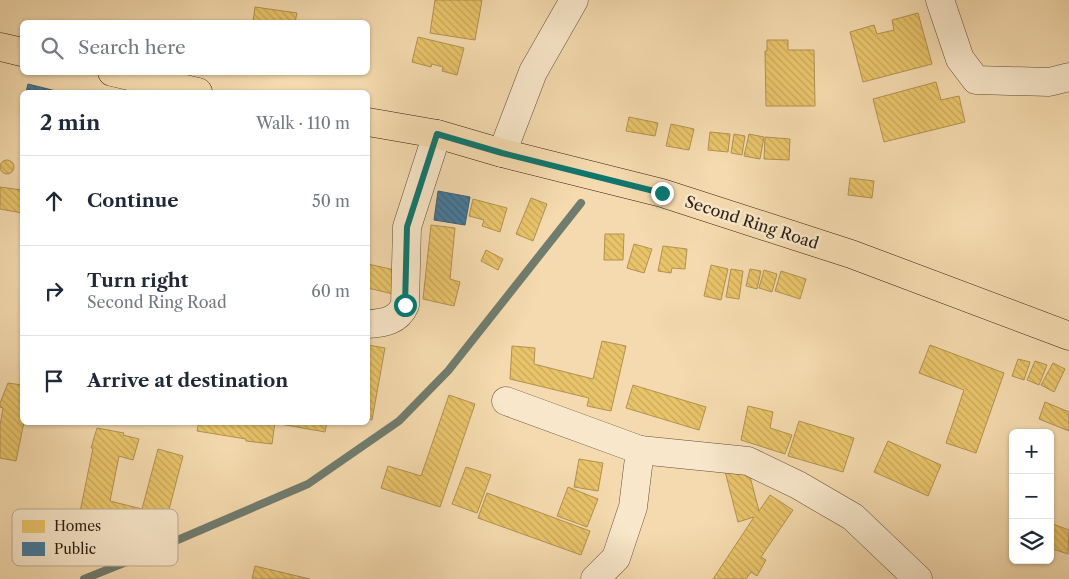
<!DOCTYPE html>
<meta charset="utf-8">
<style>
:root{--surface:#fff;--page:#f2f2f3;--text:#1f2937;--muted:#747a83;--line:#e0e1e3}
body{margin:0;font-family:"Libre Caslon Text",serif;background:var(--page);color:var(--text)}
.controls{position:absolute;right:15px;bottom:15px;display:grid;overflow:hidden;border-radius:8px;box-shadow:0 1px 4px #0004}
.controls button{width:45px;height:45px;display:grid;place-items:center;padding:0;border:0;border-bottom:1px solid var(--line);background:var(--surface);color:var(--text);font:25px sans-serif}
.stop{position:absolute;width:15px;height:15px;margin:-11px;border:4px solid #0f766e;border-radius:50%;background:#fff}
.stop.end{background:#0f766e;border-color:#fff;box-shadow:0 1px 5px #0008}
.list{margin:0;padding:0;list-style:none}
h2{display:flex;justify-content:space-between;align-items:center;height:65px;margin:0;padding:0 20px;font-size:21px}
h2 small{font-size:16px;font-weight:400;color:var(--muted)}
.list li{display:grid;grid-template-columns:32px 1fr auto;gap:15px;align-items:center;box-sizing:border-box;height:90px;padding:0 20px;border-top:1px solid var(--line)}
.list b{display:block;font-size:19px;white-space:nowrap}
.list p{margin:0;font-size:16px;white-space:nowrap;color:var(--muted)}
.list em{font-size:16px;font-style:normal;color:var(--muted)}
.icon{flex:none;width:28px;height:28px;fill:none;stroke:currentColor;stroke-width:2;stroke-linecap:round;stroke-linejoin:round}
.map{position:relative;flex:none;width:1069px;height:579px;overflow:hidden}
.search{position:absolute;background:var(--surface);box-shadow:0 1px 4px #0004;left:20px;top:20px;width:350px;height:55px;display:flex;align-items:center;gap:12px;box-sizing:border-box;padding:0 18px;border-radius:8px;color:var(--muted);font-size:19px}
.panel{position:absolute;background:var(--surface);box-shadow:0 1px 4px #0004;left:20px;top:90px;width:350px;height:335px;border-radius:8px}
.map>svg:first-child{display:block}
.homes{fill:url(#homes-back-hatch);stroke:#b19250}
.public{fill:url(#public-back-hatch);stroke:#3e5f74}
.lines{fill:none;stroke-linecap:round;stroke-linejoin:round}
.stream{stroke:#707c6e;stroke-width:8}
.minor-casing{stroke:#604d3a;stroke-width:29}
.major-casing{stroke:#2e1e13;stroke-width:29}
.minor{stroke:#f8e7ca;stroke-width:28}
.major{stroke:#f4daae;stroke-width:28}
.route{stroke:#0f766e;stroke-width:6}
.labels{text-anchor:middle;stroke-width:5;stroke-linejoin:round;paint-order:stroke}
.street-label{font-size:16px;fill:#2e1e13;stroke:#f8e7ca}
.key{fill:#f8e7ca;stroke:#bbab93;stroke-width:1}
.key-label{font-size:14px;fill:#2e1e13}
</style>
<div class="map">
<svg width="1069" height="579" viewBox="0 0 1069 579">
<defs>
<pattern id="homes-back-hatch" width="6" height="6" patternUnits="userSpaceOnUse" patternTransform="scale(1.25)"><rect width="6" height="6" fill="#e9c46a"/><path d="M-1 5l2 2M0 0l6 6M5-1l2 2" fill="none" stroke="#c8a85b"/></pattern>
<pattern id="public-back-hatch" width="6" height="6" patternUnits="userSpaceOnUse" patternTransform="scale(1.25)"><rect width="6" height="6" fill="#457b9d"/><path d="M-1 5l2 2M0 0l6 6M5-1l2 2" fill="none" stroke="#3a647f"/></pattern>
</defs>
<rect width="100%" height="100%" fill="#f4daae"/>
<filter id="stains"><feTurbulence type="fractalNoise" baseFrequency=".004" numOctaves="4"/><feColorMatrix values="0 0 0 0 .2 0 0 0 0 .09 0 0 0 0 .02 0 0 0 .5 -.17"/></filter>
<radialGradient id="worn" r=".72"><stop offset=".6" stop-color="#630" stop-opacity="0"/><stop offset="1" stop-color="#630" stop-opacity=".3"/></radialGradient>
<g class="homes">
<polygon points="435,0 482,0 475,40 430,33"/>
<polygon points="255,7 297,13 295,22 253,22"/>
<polygon points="918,13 932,64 863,82 850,32 874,25 877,34 894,30 892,20"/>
<polygon points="418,37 464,48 457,75 442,71 443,67 432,64 431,67 412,62"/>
<polygon points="767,40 788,40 788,50 814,50 815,106 766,106 765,51 767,51"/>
<polygon points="936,82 941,100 959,96 965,122 884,142 873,99"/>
<polygon points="629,117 658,123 655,136 626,131"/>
<polygon points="671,124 694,129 689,150 666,146"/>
<polygon points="710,132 730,134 728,152 708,150"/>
<polygon points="734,134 745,136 742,155 731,153"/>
<polygon points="749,134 764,137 760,159 744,156"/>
<polygon points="765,137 790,139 789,160 764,159"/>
<circle cx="7" cy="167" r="7"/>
<polygon points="850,178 874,181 872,198 848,195"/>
<polygon points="0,187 22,190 22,213 0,209"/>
<polygon points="531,198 547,204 533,241 516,234"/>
<polygon points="473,199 507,208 500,232 482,226 484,220 469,216"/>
<polygon points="431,225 455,228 450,279 460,282 454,306 423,299"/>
<polygon points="605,234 624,234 623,260 604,260"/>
<polygon points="634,244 652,249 644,273 627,268"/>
<polygon points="663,246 687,249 685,269 672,268 671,273 658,271"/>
<polygon points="486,250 503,259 498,270 481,261"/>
<polygon points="368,264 399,271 393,294 368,288"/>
<polygon points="711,265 728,269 721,300 704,296"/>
<polygon points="731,269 743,271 739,299 726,297"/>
<polygon points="750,269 761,271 757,289 746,286"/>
<polygon points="764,270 777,274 772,292 759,288"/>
<polygon points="781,271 806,279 800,299 775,291"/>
<polygon points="602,341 626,346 611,411 587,406 589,398 510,379 512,346 535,348 534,364 593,379"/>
<polygon points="368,345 385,348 372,420 368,419"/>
<polygon points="930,345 1004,373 976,453 946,443 964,390 919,373"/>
<polygon points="1018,359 1030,362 1024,380 1012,376"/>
<polygon points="1035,361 1047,365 1039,385 1027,380"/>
<polygon points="1053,363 1065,369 1054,392 1041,385"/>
<polygon points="8,383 22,385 22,422 24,422 16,461 0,458 0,426 3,408 0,407 0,403"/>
<polygon points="633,385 706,407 699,430 626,408"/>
<polygon points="449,395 475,404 440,507 381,488 388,466 421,476"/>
<polygon points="1045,402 1069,412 1069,431 1039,419"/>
<polygon points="748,406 773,412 770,428 792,435 785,454 741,440"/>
<polygon points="799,421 854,438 843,472 788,456"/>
<polygon points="199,422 275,422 272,444 246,441 246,439 197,431"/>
<polygon points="280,422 327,422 325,432 280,424"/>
<polygon points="97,428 124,433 123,435 139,439 133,460 119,456 110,501 142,509 158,449 183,456 160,544 78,522 93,448 91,448"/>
<polygon points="888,441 941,465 928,496 874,472"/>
<polygon points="579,459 603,463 598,491 574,487"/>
<polygon points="747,465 759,511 770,495 793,510 761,557 766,560 757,576 751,572 746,579 713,579 754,517 738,522 725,471"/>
<polygon points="466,467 491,475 477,513 452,504"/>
<polygon points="568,487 598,499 587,527 557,516"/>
<polygon points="487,493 590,531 581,555 478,518"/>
<polygon points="1050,523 1069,530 1068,554 1050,548"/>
<polygon points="255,566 310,579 252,579"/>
</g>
<g class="public">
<polygon points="28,84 56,91 56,92 26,92"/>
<polygon points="438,191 470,197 465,225 434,220"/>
</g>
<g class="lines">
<polyline class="stream" points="84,579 124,563 308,484 399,421 448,371 581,203"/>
<g class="minor-casing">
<g id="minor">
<polyline points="940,0 960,59 976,80 1049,82 1069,77"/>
<polyline points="502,153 533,72 574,0"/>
<path d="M368 324C384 323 398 321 405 305L407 227 437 134"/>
<polyline points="506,401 640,450 748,461 798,485 853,517 918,579"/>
<polyline points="595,579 616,558 633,507 640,450"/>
</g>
</g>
<g class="major-casing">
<g id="major">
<polyline points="0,47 22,52"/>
<polyline points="112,72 198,92"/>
<polyline points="368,122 437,134 502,153 662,193 851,254 1069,336"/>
</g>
</g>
<use href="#minor" class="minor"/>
<use href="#major" class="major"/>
</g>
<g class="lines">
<polyline class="route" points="405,305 407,227 437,134 502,153 662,193"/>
</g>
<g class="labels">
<g class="street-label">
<text transform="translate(752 222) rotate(18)" y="6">Second Ring Road</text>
</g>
</g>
<rect x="12" y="509" width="166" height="57" rx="8" class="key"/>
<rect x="22" y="520" width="23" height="13" fill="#e9c46a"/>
<rect x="22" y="542" width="23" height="14" fill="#457b9d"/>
<g class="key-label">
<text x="54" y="531">Homes</text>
<text x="54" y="554">Public</text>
</g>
<rect width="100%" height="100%" filter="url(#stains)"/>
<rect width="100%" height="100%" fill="url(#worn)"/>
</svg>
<div class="controls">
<button>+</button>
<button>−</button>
<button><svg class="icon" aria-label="layers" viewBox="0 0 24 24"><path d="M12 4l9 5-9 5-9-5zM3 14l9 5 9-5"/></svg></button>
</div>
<div class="stop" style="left:405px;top:305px"></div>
<div class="stop end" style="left:662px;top:193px"></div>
<div class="search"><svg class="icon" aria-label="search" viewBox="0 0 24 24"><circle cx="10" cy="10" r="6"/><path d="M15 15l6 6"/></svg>Search here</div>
<section class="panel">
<h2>2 min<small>Walk · 110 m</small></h2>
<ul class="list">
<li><svg class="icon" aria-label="ahead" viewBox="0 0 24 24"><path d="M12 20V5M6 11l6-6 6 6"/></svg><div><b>Continue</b></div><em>50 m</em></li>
<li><svg class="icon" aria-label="right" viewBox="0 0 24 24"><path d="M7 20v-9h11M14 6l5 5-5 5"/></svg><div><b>Turn right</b><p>Second Ring Road</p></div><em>60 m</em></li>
<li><svg class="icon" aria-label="arrive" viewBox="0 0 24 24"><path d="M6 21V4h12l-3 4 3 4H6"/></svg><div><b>Arrive at destination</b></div></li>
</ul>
</section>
</div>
